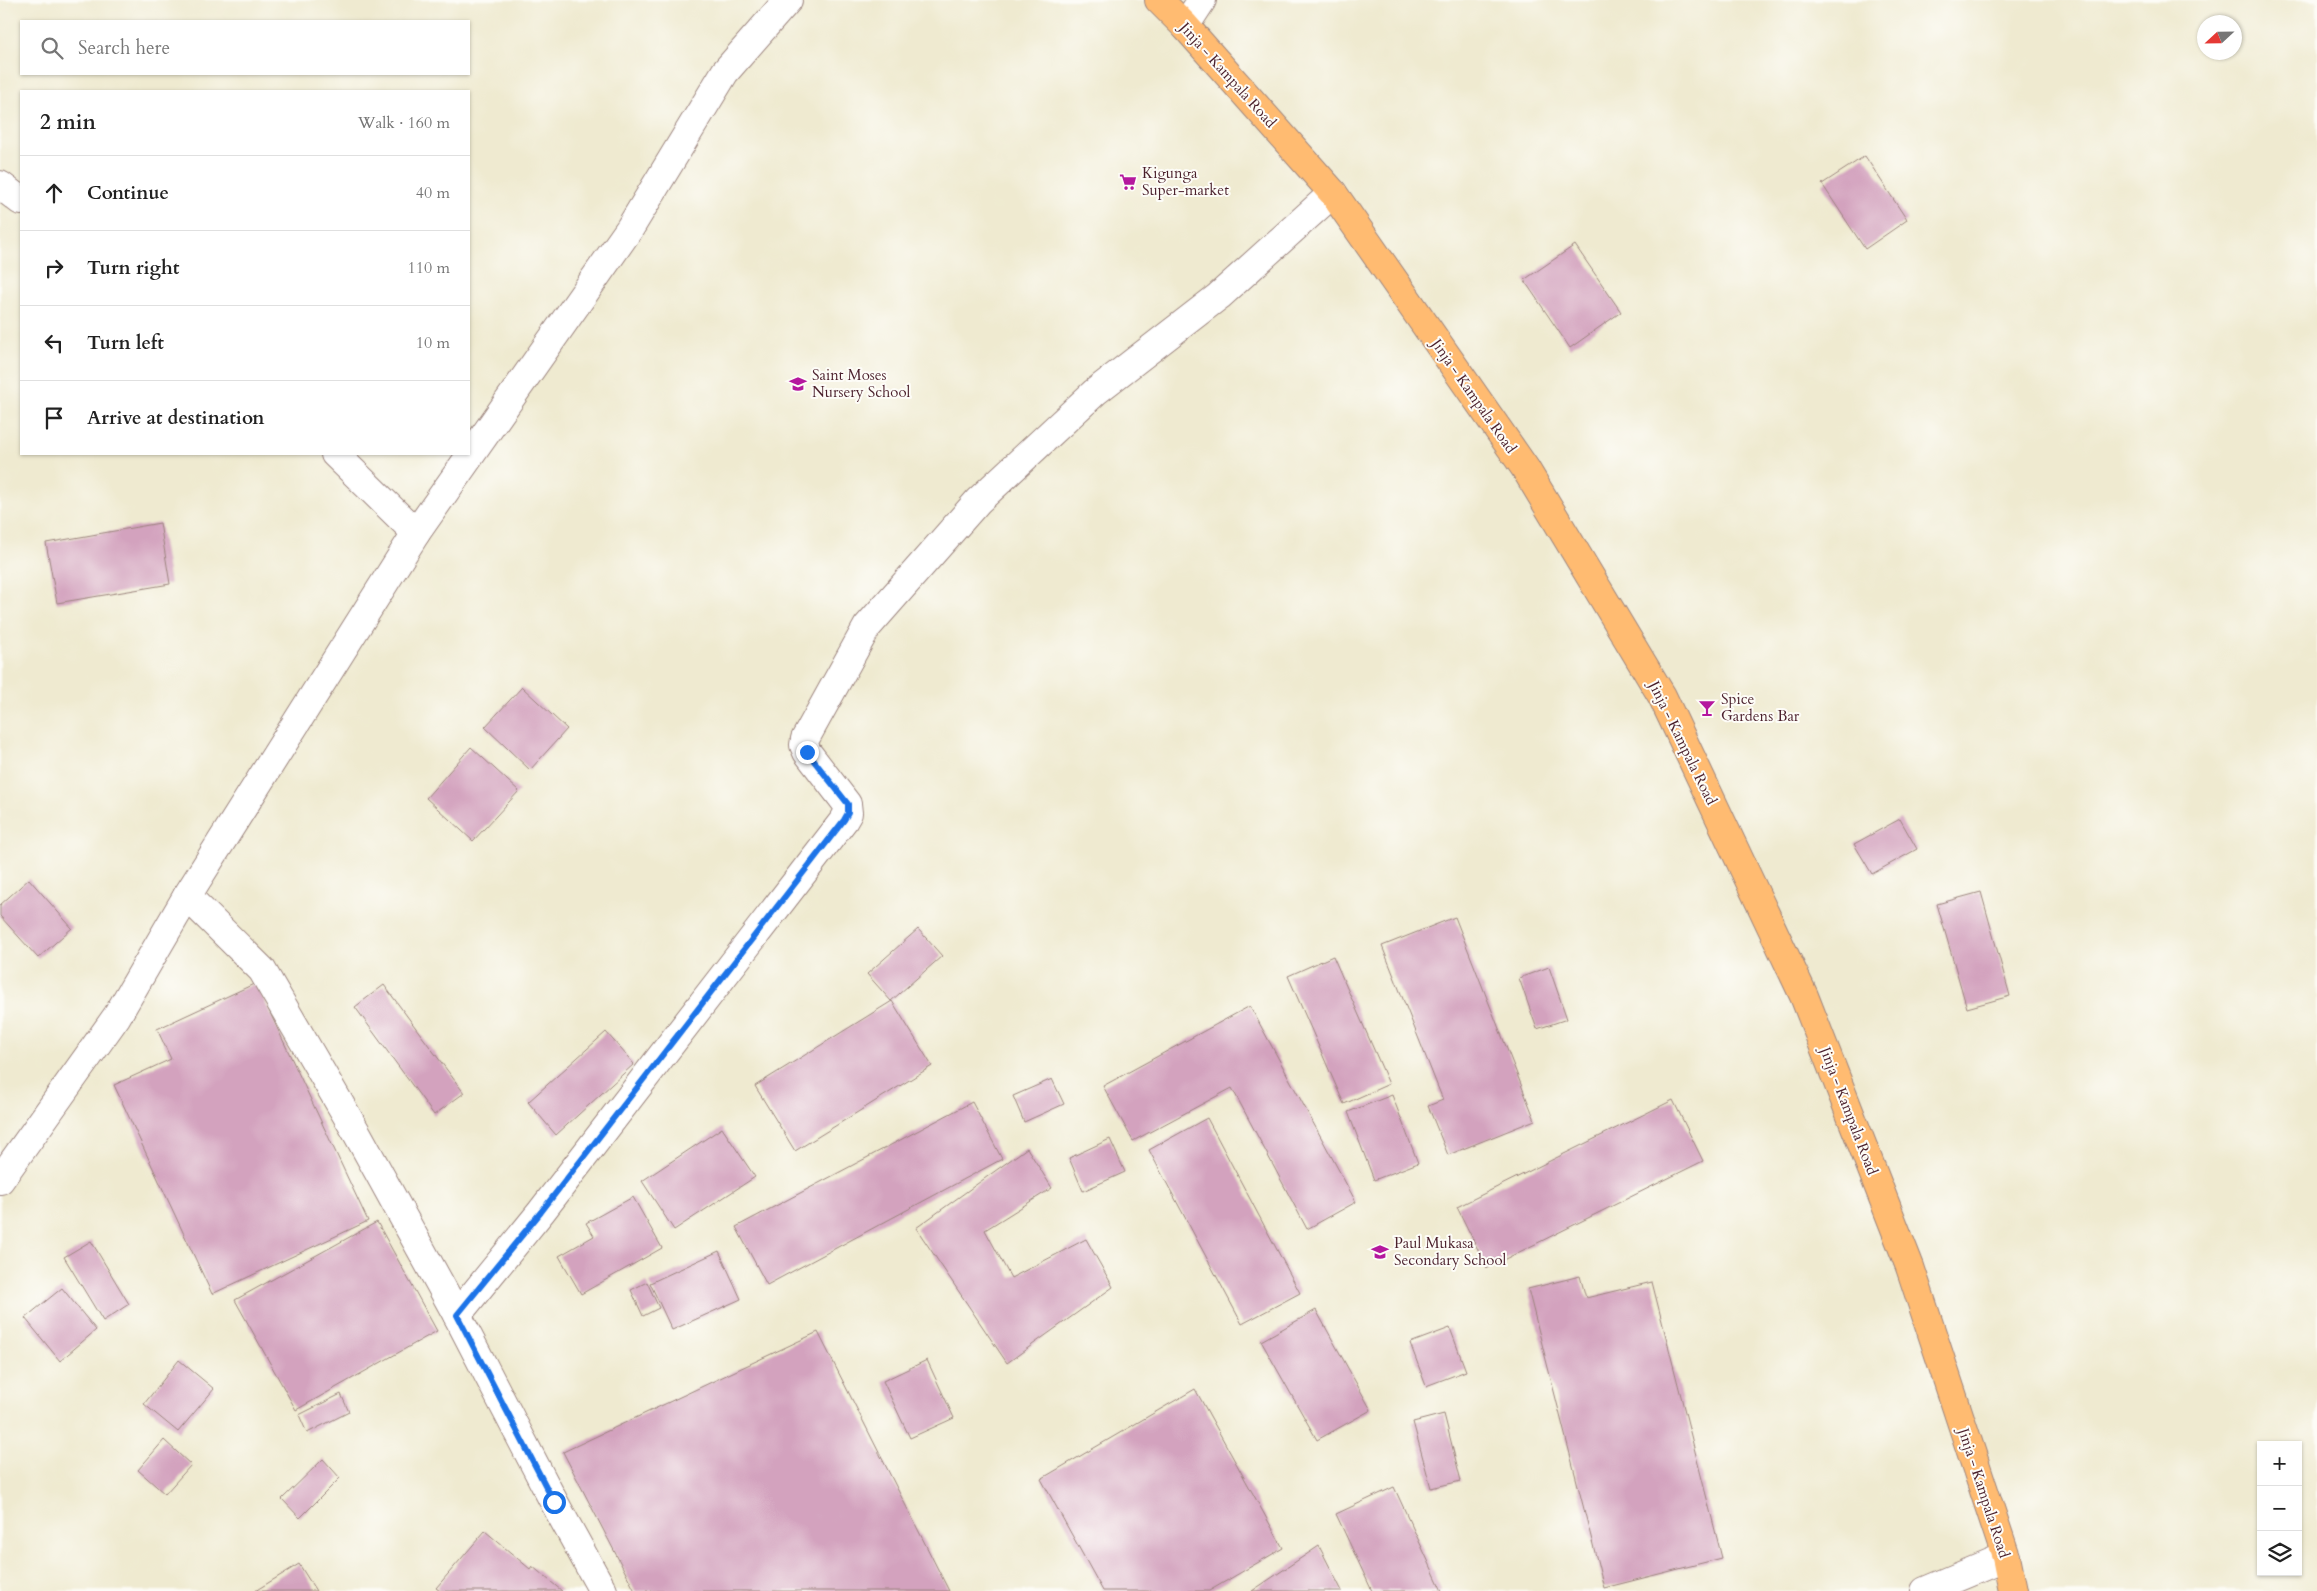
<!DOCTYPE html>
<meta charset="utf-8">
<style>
:root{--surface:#fff;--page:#f2f2f2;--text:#222;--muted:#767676;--line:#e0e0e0}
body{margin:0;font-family:Cardo,serif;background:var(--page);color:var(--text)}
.controls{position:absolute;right:15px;bottom:15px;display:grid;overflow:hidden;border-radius:0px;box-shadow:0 1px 4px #0004}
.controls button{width:45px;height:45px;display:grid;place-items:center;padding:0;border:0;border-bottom:1px solid var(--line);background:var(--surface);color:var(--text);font:25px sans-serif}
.compass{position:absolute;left:2197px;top:15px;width:45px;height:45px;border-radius:50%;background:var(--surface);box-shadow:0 1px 4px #0004;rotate:248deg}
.stop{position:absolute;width:15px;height:15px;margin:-11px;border:4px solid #1a73e8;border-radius:50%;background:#fff}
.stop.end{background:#1a73e8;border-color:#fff;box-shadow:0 1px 5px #0008}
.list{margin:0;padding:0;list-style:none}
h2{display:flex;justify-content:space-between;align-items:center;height:65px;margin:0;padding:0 20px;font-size:21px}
h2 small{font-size:16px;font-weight:400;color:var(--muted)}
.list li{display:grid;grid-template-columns:32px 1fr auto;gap:15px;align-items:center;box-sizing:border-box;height:75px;padding:0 20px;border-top:1px solid var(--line)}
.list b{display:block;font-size:19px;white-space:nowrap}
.list em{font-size:16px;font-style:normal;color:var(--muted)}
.icon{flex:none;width:28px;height:28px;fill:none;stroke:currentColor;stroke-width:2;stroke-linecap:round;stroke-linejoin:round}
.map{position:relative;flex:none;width:2317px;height:1591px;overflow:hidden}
.search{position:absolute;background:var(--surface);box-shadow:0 1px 4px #0004;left:20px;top:20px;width:450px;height:55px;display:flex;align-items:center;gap:12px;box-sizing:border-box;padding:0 18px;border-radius:0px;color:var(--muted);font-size:19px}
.panel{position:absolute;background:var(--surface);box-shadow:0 1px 4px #0004;left:20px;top:90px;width:450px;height:365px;border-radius:0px}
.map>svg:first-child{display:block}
.building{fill:#d3a2be}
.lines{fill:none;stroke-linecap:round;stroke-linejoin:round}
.minor-casing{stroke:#9c847e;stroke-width:30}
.trunk-casing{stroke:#9c847e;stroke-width:30}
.minor{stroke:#fff;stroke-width:28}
.trunk{stroke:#ffbb71;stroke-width:28}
.route{stroke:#1a73e8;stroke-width:6}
.labels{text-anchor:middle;stroke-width:4;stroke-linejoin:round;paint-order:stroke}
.street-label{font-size:15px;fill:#4a1f2b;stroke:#fdfcf7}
.poi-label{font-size:15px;fill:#4a1f2b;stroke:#fdfcf7;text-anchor:start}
</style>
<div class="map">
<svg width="2317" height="1591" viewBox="0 0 2317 1591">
<rect width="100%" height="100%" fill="#fdfcf7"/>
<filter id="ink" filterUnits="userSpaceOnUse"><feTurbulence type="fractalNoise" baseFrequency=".02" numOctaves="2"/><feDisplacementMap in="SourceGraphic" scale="10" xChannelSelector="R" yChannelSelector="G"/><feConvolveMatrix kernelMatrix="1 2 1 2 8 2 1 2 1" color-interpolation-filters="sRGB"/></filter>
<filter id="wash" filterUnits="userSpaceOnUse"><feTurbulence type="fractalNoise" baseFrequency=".0096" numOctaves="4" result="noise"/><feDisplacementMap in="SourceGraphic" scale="20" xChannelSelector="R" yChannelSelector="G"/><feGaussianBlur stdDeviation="1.12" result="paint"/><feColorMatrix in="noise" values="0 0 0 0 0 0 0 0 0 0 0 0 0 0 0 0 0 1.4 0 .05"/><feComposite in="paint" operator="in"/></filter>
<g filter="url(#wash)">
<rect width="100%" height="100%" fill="#efead0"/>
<g id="blocks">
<g class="building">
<polygon points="1865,156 1907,220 1865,249 1822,184"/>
<polygon points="1575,245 1621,312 1570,348 1524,280"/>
<polygon points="160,523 170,584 57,603 46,543"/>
<polygon points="522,687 567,729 530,770 485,727"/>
<polygon points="471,747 519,791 473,841 426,798"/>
<polygon points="1900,819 1917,849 1872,874 1854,844"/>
<polygon points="29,879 72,928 38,958 0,916 0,905"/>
<polygon points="1981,892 2010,996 1967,1008 1937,904"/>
<polygon points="1455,917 1535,1120 1448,1155 1428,1106 1443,1100 1382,946"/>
<polygon points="918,929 942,956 891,1001 867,974"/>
<polygon points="1333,956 1389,1084 1344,1104 1288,976"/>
<polygon points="1549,967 1567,1019 1537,1029 1519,978"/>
<polygon points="256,983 368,1221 212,1294 114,1085 171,1059 157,1029"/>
<polygon points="384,985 464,1093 434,1115 355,1007"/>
<polygon points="892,1001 932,1066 795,1151 755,1086"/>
<polygon points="1250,1006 1356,1202 1307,1229 1232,1088 1133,1141 1103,1086"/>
<polygon points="606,1032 634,1064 556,1135 528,1102"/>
<polygon points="1052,1079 1064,1104 1024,1122 1013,1096"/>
<polygon points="1392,1095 1418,1163 1374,1180 1348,1112"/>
<polygon points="1673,1100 1703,1161 1487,1268 1457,1207"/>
<polygon points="972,1102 1002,1159 767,1285 736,1227"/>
<polygon points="1207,1118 1300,1293 1242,1324 1149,1150"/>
<polygon points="722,1128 755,1177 674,1230 642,1181"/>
<polygon points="1110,1139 1125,1172 1083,1191 1069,1158"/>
<polygon points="1027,1148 1052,1188 985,1230 1011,1278 1086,1239 1113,1287 1007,1363 916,1228"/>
<polygon points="633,1197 662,1248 581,1294 559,1256 594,1236 586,1223"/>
<polygon points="377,1222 437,1331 296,1410 235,1300"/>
<polygon points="91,1241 129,1304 103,1321 64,1257"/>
<polygon points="719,1251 741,1299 672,1330 650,1283"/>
<polygon points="1580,1276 1586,1298 1652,1282 1722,1558 1604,1588 1528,1289"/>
<polygon points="647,1282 659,1308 643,1316 631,1290"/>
<polygon points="62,1288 96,1330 60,1361 25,1318"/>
<polygon points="1316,1310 1371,1410 1317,1440 1261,1341"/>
<polygon points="1450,1328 1466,1371 1426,1386 1410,1343"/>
<polygon points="818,1332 949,1591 635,1591 563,1452"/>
<polygon points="179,1360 214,1389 178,1432 144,1404"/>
<polygon points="927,1360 954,1418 910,1438 883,1381"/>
<polygon points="1195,1389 1283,1548 1209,1591 1103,1591 1041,1479"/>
<polygon points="341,1394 349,1412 307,1433 299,1415"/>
<polygon points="1444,1414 1461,1481 1431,1488 1413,1422"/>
<polygon points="164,1440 191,1465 165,1494 138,1470"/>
<polygon points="323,1459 340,1478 300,1518 282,1499"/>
<polygon points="1394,1487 1442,1591 1372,1591 1336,1514"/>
<polygon points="485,1531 530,1569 532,1566 562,1591 440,1591 436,1588"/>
<polygon points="1319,1546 1342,1591 1252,1591"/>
<polygon points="299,1564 316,1591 255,1591"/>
</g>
</g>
</g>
<g filter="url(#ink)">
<use href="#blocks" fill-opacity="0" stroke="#9c847e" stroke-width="1"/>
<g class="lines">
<g class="minor-casing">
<g id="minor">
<polyline points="1185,26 1202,0"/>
<polyline points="0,185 21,201"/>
<polyline points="335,454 416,533"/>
<polyline points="187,896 262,970 358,1135 457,1315 554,1502 603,1591"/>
<polyline points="0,1180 117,1016 187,896 416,533 630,228 725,72 788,0"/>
<polyline points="457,1315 541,1212 844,820 848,813 847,804 807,752 804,745 805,739 867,627 978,501 1095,392 1219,296 1333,193"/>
<polyline points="1925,1591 2006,1557"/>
</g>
</g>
<g class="trunk-casing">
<polyline id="trunk" points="1159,0 1185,26 1333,193 1525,468 1662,696 1804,996 1910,1267 2006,1557 2013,1591"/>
</g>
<use href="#minor" class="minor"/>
<use href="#trunk" class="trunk"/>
</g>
</g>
<g class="lines" filter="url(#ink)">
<polyline class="route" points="554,1502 457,1315 541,1212 844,820 848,813 848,804 807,752"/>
</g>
<defs>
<g id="supermarket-bare" transform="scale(1.35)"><path d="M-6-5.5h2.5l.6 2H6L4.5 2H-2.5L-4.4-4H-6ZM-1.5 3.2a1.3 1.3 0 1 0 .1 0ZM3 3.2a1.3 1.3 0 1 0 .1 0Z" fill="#b5179e" stroke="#fdfcf7" stroke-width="2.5" paint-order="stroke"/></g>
<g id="school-bare" transform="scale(1.35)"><path d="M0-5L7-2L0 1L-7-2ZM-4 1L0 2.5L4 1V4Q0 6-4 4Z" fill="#b5179e" stroke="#fdfcf7" stroke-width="2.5" paint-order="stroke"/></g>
<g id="bar-bare" transform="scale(1.35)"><path d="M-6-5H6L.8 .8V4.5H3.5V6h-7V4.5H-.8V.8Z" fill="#b5179e" stroke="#fdfcf7" stroke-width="2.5" paint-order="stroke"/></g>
</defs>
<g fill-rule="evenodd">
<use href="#supermarket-bare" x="1128" y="182"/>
<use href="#school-bare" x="798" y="384"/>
<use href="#bar-bare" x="1707" y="708"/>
<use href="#school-bare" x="1380" y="1252"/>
</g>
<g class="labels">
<g class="street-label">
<text transform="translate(1228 75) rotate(48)" y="5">Jinja - Kampala Road</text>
<text transform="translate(1474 396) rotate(55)" y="5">Jinja - Kampala Road</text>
<text transform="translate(1683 743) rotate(64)" y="5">Jinja - Kampala Road</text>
<text transform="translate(1849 1111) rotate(69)" y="5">Jinja - Kampala Road</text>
<text transform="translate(1984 1493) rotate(72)" y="5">Jinja - Kampala Road</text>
</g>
<g class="poi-label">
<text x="1142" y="178">Kigunga<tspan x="1142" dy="17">Super-market</tspan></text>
<text x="812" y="380">Saint Moses<tspan x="812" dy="17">Nursery School</tspan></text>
<text x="1721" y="704">Spice<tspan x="1721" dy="17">Gardens Bar</tspan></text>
<text x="1394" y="1248">Paul Mukasa<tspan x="1394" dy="17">Secondary School</tspan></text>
</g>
</g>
</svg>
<div class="controls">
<button>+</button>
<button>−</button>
<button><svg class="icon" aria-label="layers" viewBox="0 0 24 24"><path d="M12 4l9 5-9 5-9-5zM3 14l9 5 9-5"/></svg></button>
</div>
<svg class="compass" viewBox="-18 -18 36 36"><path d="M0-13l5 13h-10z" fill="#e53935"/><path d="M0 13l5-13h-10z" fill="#767676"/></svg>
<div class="stop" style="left:554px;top:1502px"></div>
<div class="stop end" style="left:807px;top:752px"></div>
<div class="search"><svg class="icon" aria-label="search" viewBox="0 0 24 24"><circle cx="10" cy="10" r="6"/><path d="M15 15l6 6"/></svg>Search here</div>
<section class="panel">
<h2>2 min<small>Walk · 160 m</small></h2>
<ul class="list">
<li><svg class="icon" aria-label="ahead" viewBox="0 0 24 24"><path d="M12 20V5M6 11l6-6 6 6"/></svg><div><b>Continue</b></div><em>40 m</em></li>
<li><svg class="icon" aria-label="right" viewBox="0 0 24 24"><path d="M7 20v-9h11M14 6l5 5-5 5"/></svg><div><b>Turn right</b></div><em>110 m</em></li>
<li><svg class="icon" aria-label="left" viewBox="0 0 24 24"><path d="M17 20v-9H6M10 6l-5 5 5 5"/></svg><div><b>Turn left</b></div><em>10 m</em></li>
<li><svg class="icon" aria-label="arrive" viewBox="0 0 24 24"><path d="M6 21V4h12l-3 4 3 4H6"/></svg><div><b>Arrive at destination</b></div></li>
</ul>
</section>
</div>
